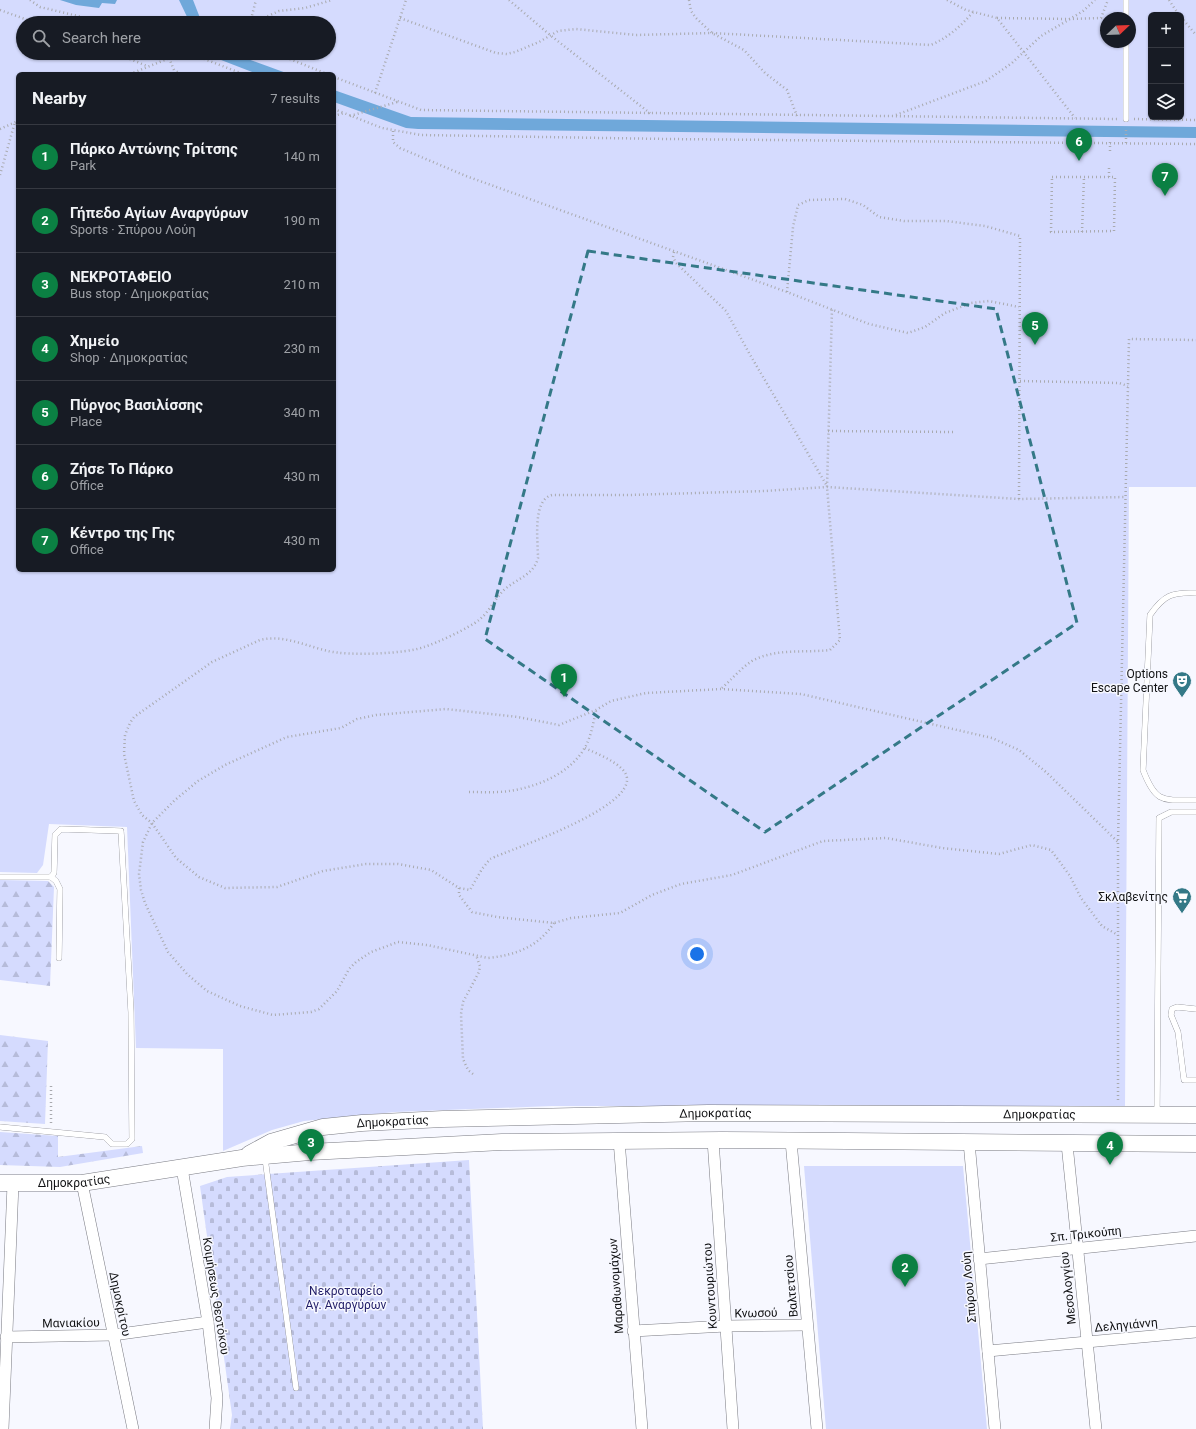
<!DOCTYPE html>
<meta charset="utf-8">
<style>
:root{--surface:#171b24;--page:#20242c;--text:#f1f3f6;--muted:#9ea1a6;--line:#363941;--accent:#0b8043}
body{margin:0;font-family:Roboto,sans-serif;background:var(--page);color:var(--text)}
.controls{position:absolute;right:12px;top:12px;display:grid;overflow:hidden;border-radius:6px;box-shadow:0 1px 3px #0004}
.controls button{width:36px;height:36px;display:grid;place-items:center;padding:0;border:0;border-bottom:1px solid var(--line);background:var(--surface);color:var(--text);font:20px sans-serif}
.compass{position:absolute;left:1100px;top:12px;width:36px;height:36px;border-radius:50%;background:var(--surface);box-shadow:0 1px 3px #0004;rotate:67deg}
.you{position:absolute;left:697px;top:954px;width:14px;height:14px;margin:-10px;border:3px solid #fff;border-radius:50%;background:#1a73e8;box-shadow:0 0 0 6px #1a73e833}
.badge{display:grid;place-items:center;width:26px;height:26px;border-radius:50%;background:var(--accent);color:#fff;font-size:13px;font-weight:700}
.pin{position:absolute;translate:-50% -33px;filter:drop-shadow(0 1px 2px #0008)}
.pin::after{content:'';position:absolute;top:21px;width:14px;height:12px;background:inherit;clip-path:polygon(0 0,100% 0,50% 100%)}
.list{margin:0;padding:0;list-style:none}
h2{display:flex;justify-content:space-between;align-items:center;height:52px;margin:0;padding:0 16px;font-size:17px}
h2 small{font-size:13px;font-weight:400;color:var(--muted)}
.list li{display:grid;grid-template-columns:26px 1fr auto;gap:12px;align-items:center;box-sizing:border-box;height:64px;padding:0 16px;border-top:1px solid var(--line)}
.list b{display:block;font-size:15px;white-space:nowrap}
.list p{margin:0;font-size:13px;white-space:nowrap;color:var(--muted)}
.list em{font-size:13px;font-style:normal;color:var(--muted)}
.icon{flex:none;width:22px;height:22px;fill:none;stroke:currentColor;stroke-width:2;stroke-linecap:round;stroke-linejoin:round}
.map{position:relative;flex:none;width:1196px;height:1429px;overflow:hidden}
.search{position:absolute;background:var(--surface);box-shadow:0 1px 3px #0004;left:16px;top:16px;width:320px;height:44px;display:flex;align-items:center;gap:10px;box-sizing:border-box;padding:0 14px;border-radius:22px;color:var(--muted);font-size:15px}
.panel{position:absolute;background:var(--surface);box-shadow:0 1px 3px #0004;left:16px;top:72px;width:320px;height:500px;border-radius:6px}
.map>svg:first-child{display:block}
.forest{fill:url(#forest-firs)}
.cemetery{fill:url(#cemetery-stones)}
.park{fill:#d5dbfe;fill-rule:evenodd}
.water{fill:#6fa8da}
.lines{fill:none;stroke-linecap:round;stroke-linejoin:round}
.lane-casing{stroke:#7a7b83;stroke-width:6}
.street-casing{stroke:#7a7b83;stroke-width:12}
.secondary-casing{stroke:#7a7b83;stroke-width:17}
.path{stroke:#a9aaaf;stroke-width:2.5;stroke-dasharray:1 3;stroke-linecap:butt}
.lane{stroke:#fff;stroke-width:5.5}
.street{stroke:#fff;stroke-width:11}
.secondary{stroke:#fff;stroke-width:16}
.marked{fill:none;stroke:#347987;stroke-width:3;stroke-dasharray:8 5;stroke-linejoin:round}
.labels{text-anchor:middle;stroke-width:3;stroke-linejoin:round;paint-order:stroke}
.poi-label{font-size:12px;fill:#111214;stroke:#f7f8ff;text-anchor:end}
.street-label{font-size:12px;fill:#111214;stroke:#f7f8ff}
.park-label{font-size:12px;fill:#201c67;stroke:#f7f8ff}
</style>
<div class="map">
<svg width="1196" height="1429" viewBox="0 0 1196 1429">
<defs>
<pattern id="forest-firs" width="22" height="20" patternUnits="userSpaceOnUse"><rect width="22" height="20" fill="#d5dbfe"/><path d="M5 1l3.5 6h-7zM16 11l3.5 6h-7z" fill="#b6bbd9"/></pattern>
<pattern id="cemetery-stones" width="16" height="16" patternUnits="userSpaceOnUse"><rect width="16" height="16" fill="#d5dbfe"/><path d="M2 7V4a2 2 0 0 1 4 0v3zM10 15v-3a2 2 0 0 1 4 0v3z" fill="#b6bbd9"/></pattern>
</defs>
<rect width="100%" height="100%" fill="#f7f8ff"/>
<g class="forest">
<polygon points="0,880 48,881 54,887 50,986 0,980"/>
<polygon points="0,1035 48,1041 45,1124 0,1121"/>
<polygon points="0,1132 58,1136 58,1157 142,1146 143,1153 60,1167 0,1165"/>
</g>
<polygon class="cemetery" points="469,1160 483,1429 230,1429 232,1415 200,1186 227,1177"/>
<g class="park">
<path d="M0 0H1196V487H1129L1125 1106H552L395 1112 304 1121 272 1130 223 1151V1049L136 1048 127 827 49 824 43 865 37 873 0 872ZM1151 15H1181V117H1151ZM1106 18H1130V42H1106ZM23 23H329V53H23ZM18 74H334V570H18Z"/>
<polygon points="804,1166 963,1166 987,1429 826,1429"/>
</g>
<g class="water">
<polygon points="60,0 117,0 115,4 102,3 99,8 76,5"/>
<polygon points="179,0 193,0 202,23 190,23"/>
<polygon points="203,53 231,53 289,74 257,74"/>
<polygon points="334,90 411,117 1196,127 1196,138 418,129 406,128 334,102"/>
</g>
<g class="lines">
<g class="lane-casing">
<g id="lane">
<polyline points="1126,0 1126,18"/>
<polyline points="1126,42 1126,119"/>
<path d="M1196 593C1172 592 1164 595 1150 615L1143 770C1156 804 1163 800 1196 800"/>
<polyline points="0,877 51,877 54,873 55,835 61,829 121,831 131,1012 132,1139 127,1144 112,1144 105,1137 0,1127"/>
<polyline points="51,877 56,881 60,889 59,958"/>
<polyline points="1196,1009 1177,1007 1172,1009 1171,1015 1178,1032 1184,1080 1196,1080"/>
<polyline points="1157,1115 1159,818 1171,812 1196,812"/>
<polyline points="265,1158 296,1388"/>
</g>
</g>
<g class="street-casing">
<g id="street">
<polyline points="619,1140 642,1429"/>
<polyline points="713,1140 733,1429"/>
<polyline points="791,1141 817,1429"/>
<polyline points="969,1142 995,1429"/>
<polyline points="1067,1144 1096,1429"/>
<polyline points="182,1168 208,1322 217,1398 215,1429"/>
<polyline points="82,1183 133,1429"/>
<polyline points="979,1259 1196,1236"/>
<polyline points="633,1331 726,1326 807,1325"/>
<polyline points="6,1337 113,1335 208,1322"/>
<polyline points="988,1351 1196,1332"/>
<polyline points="3,1429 13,1184"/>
</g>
</g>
<g class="secondary-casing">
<g id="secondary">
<path id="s1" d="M249 1154 271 1142 323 1127 362 1123 443 1119 708 1113 1196 1115"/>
<path id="s2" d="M0 1183H82L242 1158 310 1152 502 1142 722 1140 1196 1144"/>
</g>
</g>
<g class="path">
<polyline points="30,0 40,7 107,23"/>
<polyline points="509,0 550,35 651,114"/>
<polyline points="689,0 691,11 696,18 712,33 744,50 765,73 787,90 797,116"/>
<polyline points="947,0 966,10 997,18 1075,118"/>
<polyline points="1169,0 1179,15"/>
<polyline points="0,10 36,23"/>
<polyline points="1181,17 1196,35"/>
<path d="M400 18 496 53 507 54 515 52 539 42 558 31 576 29 636 35 712 33 931 45C949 37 961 26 974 11"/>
<polyline points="997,18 1070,19 1083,11 1095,0"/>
<polyline points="250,23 256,0"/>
<polyline points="253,23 279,11 305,8 332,0"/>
<polyline points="115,53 147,66"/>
<polyline points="189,53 243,74"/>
<polyline points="275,53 327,74"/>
<polyline points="169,58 174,70 180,74"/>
<polyline points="130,74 182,53"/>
<polyline points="334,77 421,110 1117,119"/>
<polyline points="375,93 406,0"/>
<polyline points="334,109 344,113"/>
<polyline points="896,115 986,81 1012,63 1041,36 1070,19 1101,18 1108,0"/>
<polyline points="334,116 344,113 382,128 421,135 667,139 1196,144"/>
<polyline points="350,116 397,102"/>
<polyline points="1134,119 1196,120"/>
<polyline points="0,129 18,121"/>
<polyline points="393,131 393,142 400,148 466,176 787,292 869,324 908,333 925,327 945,313 971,303 989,301 1019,307"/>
<polyline points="1126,143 1126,127"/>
<polyline points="1110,151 1110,142"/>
<polyline points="0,175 15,122"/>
<polygon points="1052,177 1115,177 1114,231 1051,232"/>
<polyline points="1109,177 1109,166"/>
<polyline points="1082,232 1084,177"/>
<polyline points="674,252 673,257 676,263 726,311 749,353 827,486"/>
<polyline points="787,292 793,227 798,205 809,200 845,199 863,205 879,217 904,221 946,221 985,226 1020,236 1019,499"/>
<polyline points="1020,381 1119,383 1128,386"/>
<polyline points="828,431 953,432"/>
<path d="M722 688C731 680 741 668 752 661 775 648 805 653 830 650L840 640 827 487 832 309"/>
<path d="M585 748C597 754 612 759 622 769 656 802 508 850 490 859L482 869 470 890 459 888 431 870 398 864H366L323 871 277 887 225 888 199 877 176 858 152 823 142 815 134 801 124 754 125 735 130 723 134 717 212 662 260 640C282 634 306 646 328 651 348 656 405 654 424 647 437 643 469 628 479 620 488 613 494 601 502 592 514 579 533 577 538 558 538 541 532 500 552 495H629L765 491 827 487 1019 499 1126 497"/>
<path d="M469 792C482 792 496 793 509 791 537 787 569 774 584 749 591 738 593 723 596 711"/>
<polyline points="459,888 459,895 472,912 497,917 554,923 571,918 620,913 652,895 681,884 732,875 823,841 886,838 942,848 999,854 1032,845 1051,850 1070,876 1081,898 1102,926 1118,935"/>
<path d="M554 923C538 947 516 955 488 958L427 945 398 942 371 952 356 962 349 969 337 991 319 1009 311 1012 273 1015 240 1006 207 991 187 974 168 952 145 903 141 890 139 874 143 842 152 823 175 800 198 781 225 765 287 737 341 728 357 719 376 715 446 709 518 717 559 725 596 710 611 701 646 693 722 689 801 694 992 738 1019 750 1046 772 1118 842"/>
<polyline points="473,1074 468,1070 463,1059 461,1014 463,1002 479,972 480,966 476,955"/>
<polyline points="1118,1100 1118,842 1129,339 1196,340"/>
<polyline points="51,1123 51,1084"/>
</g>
<use href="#lane" class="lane"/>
<use href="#street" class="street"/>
<use href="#secondary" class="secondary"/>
</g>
<path class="marked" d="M588 251 996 309 1077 623 765 832 485 639Z"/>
<defs>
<g id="theatre-pin" transform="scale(1)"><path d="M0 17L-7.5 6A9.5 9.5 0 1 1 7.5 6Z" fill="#347987" stroke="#f7f8ff"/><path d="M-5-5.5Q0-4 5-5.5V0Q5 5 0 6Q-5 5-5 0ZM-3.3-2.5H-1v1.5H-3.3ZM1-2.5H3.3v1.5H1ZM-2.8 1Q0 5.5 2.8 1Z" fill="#fff"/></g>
<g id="supermarket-pin" transform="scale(1)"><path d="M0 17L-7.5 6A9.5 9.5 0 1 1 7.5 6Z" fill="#347987" stroke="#f7f8ff"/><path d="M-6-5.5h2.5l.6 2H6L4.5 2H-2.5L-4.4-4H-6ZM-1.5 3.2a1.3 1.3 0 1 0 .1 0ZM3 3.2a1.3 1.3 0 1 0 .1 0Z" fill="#fff"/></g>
</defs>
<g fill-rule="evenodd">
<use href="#theatre-pin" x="1182" y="681"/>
<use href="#supermarket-pin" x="1182" y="897"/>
</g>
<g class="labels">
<g class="poi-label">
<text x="1168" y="678">Options<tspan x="1168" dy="14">Escape Center</tspan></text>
<text x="1168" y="901">Σκλαβενίτης</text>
</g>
<g class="street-label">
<text dy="4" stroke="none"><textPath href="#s1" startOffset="472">Δημοκρατίας</textPath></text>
<text dy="4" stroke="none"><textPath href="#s1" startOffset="796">Δημοκρατίας</textPath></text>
<text dy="4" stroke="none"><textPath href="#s1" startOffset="149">Δημοκρατίας</textPath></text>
<text dy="4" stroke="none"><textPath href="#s2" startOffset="74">Δημοκρατίας</textPath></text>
<text transform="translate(1086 1234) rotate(-6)" y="4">Σπ. Τρικούπη</text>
<text transform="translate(616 1286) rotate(-94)" y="4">Μαραθωνομάχων</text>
<text transform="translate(710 1286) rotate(-94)" y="4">Κουντουριώτου</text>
<text transform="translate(791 1286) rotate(-95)" y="4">Βαλτετσίου</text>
<text transform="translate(969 1287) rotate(-95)" y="4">Σπύρου Λούη</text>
<text transform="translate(1068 1288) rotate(-96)" y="4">Μεσολογγίου</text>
<text transform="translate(216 1296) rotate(81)" y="4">Κοιμήσεως Θεοτόκου</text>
<text transform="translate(120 1304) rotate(78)" y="4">Δημοκρίτου</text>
<text transform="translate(756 1313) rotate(-1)" y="4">Κνωσού</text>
<text transform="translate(71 1323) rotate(-1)" y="4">Μανιακίου</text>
<text transform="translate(1126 1325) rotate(-5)" y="4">Δεληγιάννη</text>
</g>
<g class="park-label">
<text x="346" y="1295">Νεκροταφείο<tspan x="346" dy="14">Αγ. Αναργύρων</tspan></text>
</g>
</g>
</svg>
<div class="controls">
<button>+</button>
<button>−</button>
<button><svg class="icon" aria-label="layers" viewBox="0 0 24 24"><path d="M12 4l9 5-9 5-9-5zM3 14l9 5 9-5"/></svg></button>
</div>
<svg class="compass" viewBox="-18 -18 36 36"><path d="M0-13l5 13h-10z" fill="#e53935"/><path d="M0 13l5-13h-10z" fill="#9ea1a6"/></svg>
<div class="you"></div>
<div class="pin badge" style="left:564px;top:697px">1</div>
<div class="pin badge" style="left:905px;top:1287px">2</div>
<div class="pin badge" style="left:311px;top:1162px">3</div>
<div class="pin badge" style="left:1110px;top:1165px">4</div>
<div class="pin badge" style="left:1035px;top:345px">5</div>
<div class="pin badge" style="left:1079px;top:161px">6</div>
<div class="pin badge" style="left:1165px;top:196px">7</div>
<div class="search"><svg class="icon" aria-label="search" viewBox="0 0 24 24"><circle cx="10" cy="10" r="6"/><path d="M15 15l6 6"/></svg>Search here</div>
<section class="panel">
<h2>Nearby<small>7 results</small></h2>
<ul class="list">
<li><span class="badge">1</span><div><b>Πάρκο Αντώνης Τρίτσης</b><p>Park</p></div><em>140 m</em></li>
<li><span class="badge">2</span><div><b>Γήπεδο Αγίων Αναργύρων</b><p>Sports · Σπύρου Λούη</p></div><em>190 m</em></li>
<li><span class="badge">3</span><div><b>ΝΕΚΡΟΤΑΦΕΙΟ</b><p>Bus stop · Δημοκρατίας</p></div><em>210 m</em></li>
<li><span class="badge">4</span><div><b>Χημείο</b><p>Shop · Δημοκρατίας</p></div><em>230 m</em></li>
<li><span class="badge">5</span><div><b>Πύργος Βασιλίσσης</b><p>Place</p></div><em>340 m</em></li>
<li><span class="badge">6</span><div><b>Ζήσε Το Πάρκο</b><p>Office</p></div><em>430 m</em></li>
<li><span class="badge">7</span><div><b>Κέντρο της Γης</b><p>Office</p></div><em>430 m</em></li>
</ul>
</section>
</div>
